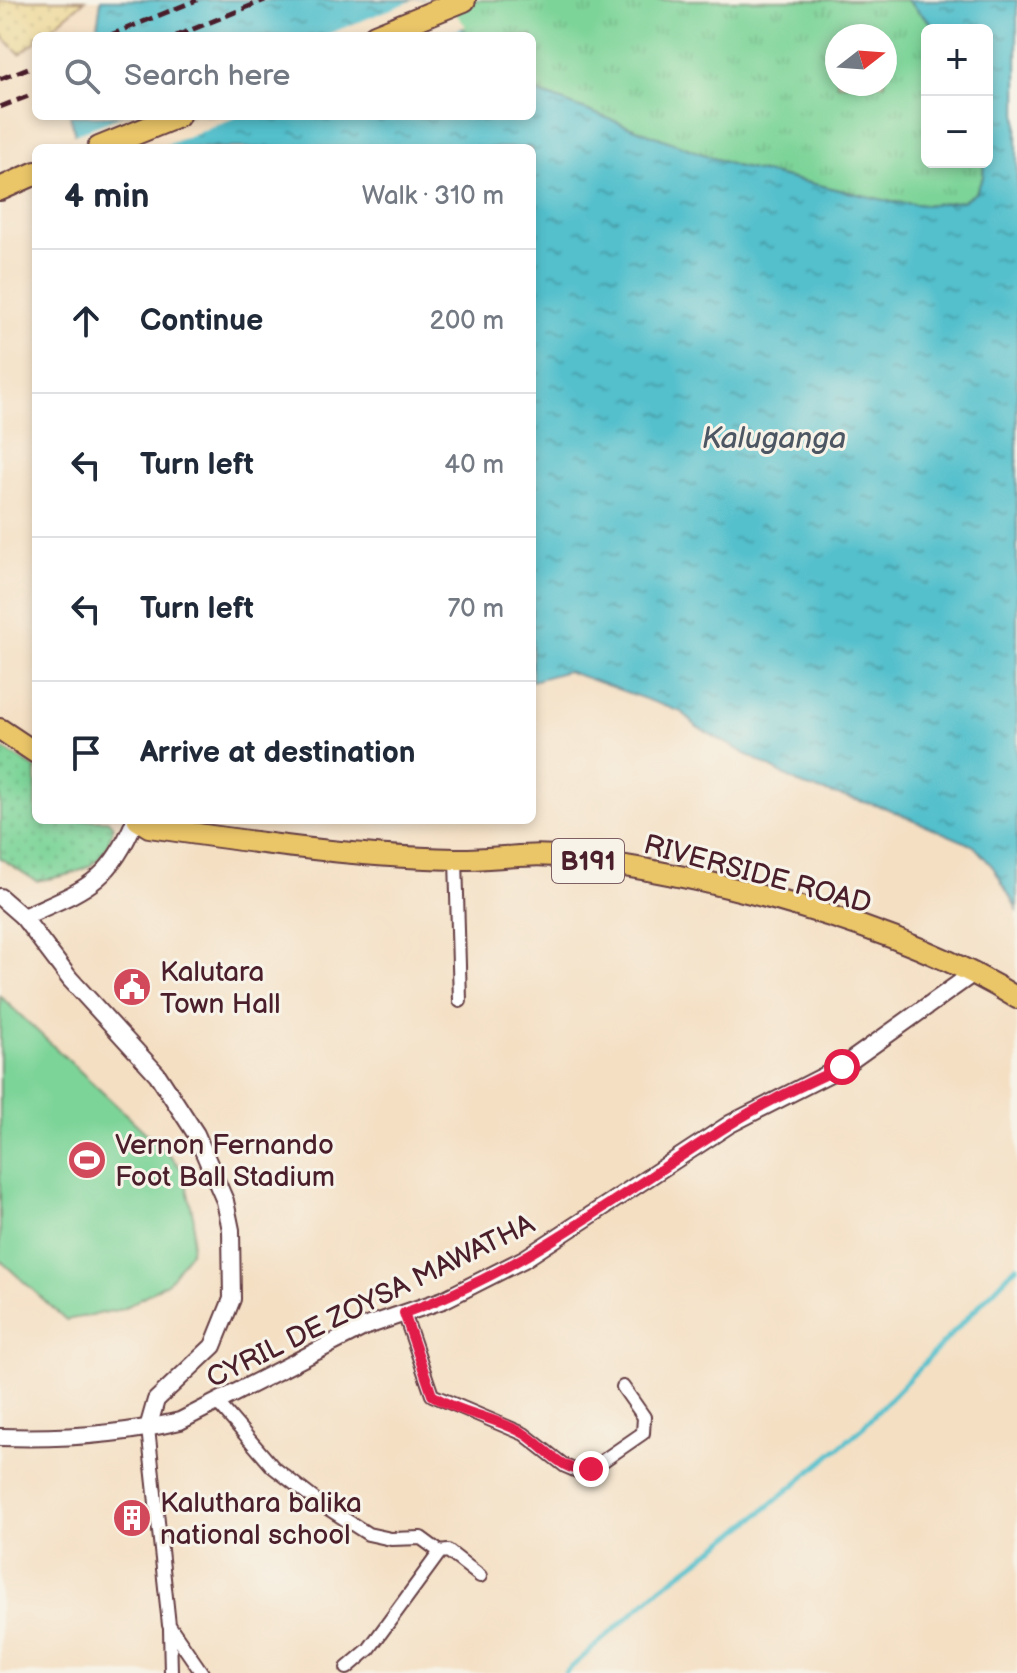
<!DOCTYPE html>
<meta charset="utf-8">
<style>
:root{--surface:#fff;--page:#f2f2f3;--text:#1f2937;--muted:#747a83;--line:#e0e1e3}
body{margin:0;font-family:"Balsamiq Sans",sans-serif;background:var(--page);color:var(--text)}
.controls{position:absolute;right:24px;top:24px;display:grid;overflow:hidden;border-radius:12px;box-shadow:0 4px 12px #0003}
.controls button{width:72px;height:72px;display:grid;place-items:center;padding:0;border:0;border-bottom:2px solid var(--line);background:var(--surface);color:var(--text);font:40px sans-serif}
.compass{position:absolute;left:825px;top:24px;width:72px;height:72px;border-radius:50%;background:var(--surface);box-shadow:0 4px 12px #0003;rotate:73deg}
.stop{position:absolute;width:24px;height:24px;margin:-18px;border:6px solid #e11d48;border-radius:50%;background:#fff}
.stop.end{background:#e11d48;border-color:#fff;box-shadow:0 2px 8px #0008}
.list{margin:0;padding:0;list-style:none}
h2{display:flex;justify-content:space-between;align-items:center;height:104px;margin:0;padding:0 32px;font-size:34px}
h2 small{font-size:26px;font-weight:400;color:var(--muted)}
.list li{display:grid;grid-template-columns:52px 1fr auto;gap:24px;align-items:center;box-sizing:border-box;height:144px;padding:0 32px;border-top:2px solid var(--line)}
.list b{display:block;font-size:30px;white-space:nowrap}
.list em{font-size:26px;font-style:normal;color:var(--muted)}
.icon{flex:none;width:44px;height:44px;fill:none;stroke:currentColor;stroke-width:2;stroke-linecap:round;stroke-linejoin:round}
.map{position:relative;flex:none;width:1017px;height:1673px;overflow:hidden}
.search{position:absolute;background:var(--surface);box-shadow:0 4px 12px #0003;left:32px;top:32px;width:504px;height:88px;display:flex;align-items:center;gap:20px;box-sizing:border-box;padding:0 28px;border-radius:12px;color:var(--muted);font-size:30px}
.panel{position:absolute;background:var(--surface);box-shadow:0 4px 12px #0003;left:32px;top:144px;width:504px;height:680px;border-radius:12px}
.map>svg:first-child{display:block}
.grass{fill:url(#grass-tufts);stroke:#647a62;stroke-width:2;fill-rule:evenodd}
.sand{fill:url(#sand-dots);stroke:#9c7c64;stroke-width:2}
.park{fill:url(#park-dots);stroke:#647a62;stroke-width:2}
.pitch{fill:#7dd499;stroke:#647a62;stroke-width:2}
.water{fill:url(#water-ripples);stroke:#4e707c;stroke-width:2}
.pier{fill:#f4dfc3}
.lines{fill:none;stroke-linecap:round;stroke-linejoin:round}
.stream{stroke:#53c0cc;stroke-width:5}
.minor-casing{stroke:#643c42;stroke-width:16}
.tertiary-casing{stroke:#643c42;stroke-width:20}
.primary-casing{stroke:#643c42;stroke-width:24}
.trunk-casing{stroke:#643c42;stroke-width:26}
.minor{stroke:#fff;stroke-width:12}
.tertiary{stroke:#fff;stroke-width:16}
.primary{stroke:#ebc669;stroke-width:20}
.trunk{stroke:#ebc669;stroke-width:22}
.rail{stroke:#4a1f2b;stroke-width:5;stroke-dasharray:12 6;stroke-linecap:butt}
.route{stroke:#e11d48;stroke-width:10}
.labels{text-anchor:middle;stroke-width:6;stroke-linejoin:round;paint-order:stroke}
.shield{fill:#f7f3e8;stroke:#7e5f64;stroke-width:2}
.shield-label{font-size:26px;font-weight:bold;fill:#4a1f2b}
.street-label{font-size:28px;fill:#4a1f2b;stroke:#f7f3e8}
.poi-label{font-size:28px;fill:#4a1f2b;stroke:#f7f3e8;text-anchor:start}
.water-label{font-size:30px;font-style:italic;fill:#4d5763;stroke:#f7f3e8}
</style>
<div class="map">
<svg width="1017" height="1673" viewBox="0 0 1017 1673">
<defs>
<pattern id="grass-tufts" width="24" height="20" patternUnits="userSpaceOnUse" patternTransform="scale(2)"><rect width="24" height="20" fill="#7dd499"/><path d="M3 7l-1-3M5 7V3M7 7l1-3M15 17l-1-3M17 17v-4M19 17l1-3" fill="none" stroke="#6eb684"/></pattern>
<pattern id="sand-dots" width="8" height="8" patternUnits="userSpaceOnUse" patternTransform="scale(2)"><rect width="8" height="8" fill="#eeda9e"/><path d="M2 2h.1M6 6h.1" fill="none" stroke="#cebb88" stroke-width="1.8" stroke-linecap="round"/></pattern>
<pattern id="park-dots" width="8" height="8" patternUnits="userSpaceOnUse" patternTransform="scale(2)"><rect width="8" height="8" fill="#7dd499"/><path d="M2 2h.1M6 6h.1" fill="none" stroke="#6eb684" stroke-width="1.8" stroke-linecap="round"/></pattern>
<pattern id="water-ripples" width="26" height="14" patternUnits="userSpaceOnUse" patternTransform="scale(2)"><rect width="26" height="14" fill="#53c0cc"/><path d="M2 4q2-2 4 0t4 0M15 11q2-2 4 0t4 0" fill="none" stroke="#479ba6"/></pattern>
</defs>
<rect width="100%" height="100%" fill="#f7f3e8"/>
<filter id="ink" filterUnits="userSpaceOnUse"><feTurbulence type="fractalNoise" baseFrequency=".0125" numOctaves="2"/><feDisplacementMap in="SourceGraphic" scale="16" xChannelSelector="R" yChannelSelector="G"/><feConvolveMatrix kernelMatrix="1 2 1 2 8 2 1 2 1" color-interpolation-filters="sRGB"/></filter>
<filter id="wash" filterUnits="userSpaceOnUse"><feTurbulence type="fractalNoise" baseFrequency=".006" numOctaves="4" result="noise"/><feDisplacementMap in="SourceGraphic" scale="32" xChannelSelector="R" yChannelSelector="G"/><feGaussianBlur stdDeviation="1.8" result="paint"/><feColorMatrix in="noise" values="0 0 0 0 0 0 0 0 0 0 0 0 0 0 0 0 0 1.4 0 .05"/><feComposite in="paint" operator="in"/></filter>
<g filter="url(#wash)">
<rect width="100%" height="100%" fill="#f4dfc3"/>
<path class="grass" d="M438 0H907L938 30H927V162H984L983 177 976 192 963 201 925 205 892 202 735 166 538 94 532 90V36H469ZM837 36H885V84H837Z"/>
<polygon class="sand" points="0,0 85,0 42,36 36,36 36,41 20,54 0,34"/>
<path class="park" d="M0 747 36 769V820H107L113 825C106 871 74 874 36 881L0 858Z"/>
<polygon class="pitch" points="0,996 165,1151 183,1170 194,1220 191,1251 168,1282 123,1309 66,1320 0,1260"/>
<g class="water">
<polygon points="101,0 438,0 469,36 96,36"/>
<polygon points="907,0 1017,0 1017,909 993,867 974,846 886,808 804,786 697,727 682,712 567,671 532,681 532,148 79,148 70,116 532,116 532,90 735,166 892,202 925,205 962,201 976,192 983,177 984,162 987,162 987,30 938,30"/>
</g>
<g class="pier">
<polygon points="414,0 444,0 466,26 441,36 323,36"/>
<polygon points="122,116 239,116 159,148 74,148 71,136"/>
</g>
<g class="lines">
<polyline class="stream" points="565,1673 661,1588 751,1521 859,1431 1017,1266"/>
</g>
</g>
<g filter="url(#ink)">
<g class="lines">
<g class="minor-casing">
<g id="minor">
<polyline points="456,859 460,1001"/>
<polyline points="404,1313 432,1395 524,1434 565,1466 579,1472 591,1469 643,1433 644,1417 623,1387"/>
<polyline points="218,1403 273,1467 318,1502 368,1534 391,1539 421,1538 440,1552"/>
<polyline points="148,1428 169,1625 202,1673"/>
<polyline points="170,1629 171,1673"/>
<polyline points="347,1668 369,1649 440,1552 448,1551 480,1576"/>
</g>
</g>
<g class="tertiary-casing">
<g id="tertiary">
<path d="M0 897 23 917C82 890 109 885 135 820"/>
<polyline points="23,917 70,979 157,1074 196,1134 225,1201 231,1230 232,1299 213,1346 156,1400 148,1428"/>
<path d="M0 1437C60 1439 121 1435 180 1421L364 1327 443 1300 524 1259 730 1124 842 1067 975 972"/>
</g>
</g>
<g class="primary-casing">
<g id="primary">
<polyline points="0,729 36,753"/>
<path d="M138 820 149 827C251 842 353 857 456 859 491 860 529 852 564 857 703 874 899 924 1017 998"/>
</g>
</g>
<g class="trunk-casing">
<g id="trunk">
<polyline points="375,36 464,0"/>
<polyline points="99,148 178,116"/>
<polyline points="0,189 36,173"/>
</g>
</g>
<use href="#minor" class="minor"/>
<use href="#tertiary" class="tertiary"/>
<use href="#primary" class="primary"/>
<use href="#trunk" class="trunk"/>
<g class="rail">
<polyline points="108,36 197,0"/>
<polyline points="176,36 265,0"/>
<polyline points="0,79 36,65"/>
<polyline points="0,107 36,93"/>
</g>
</g>
</g>
<g class="lines" filter="url(#ink)">
<path class="route" d="M591 1469C564 1476 545 1446 523 1433 494 1417 459 1413 432 1395L404 1313C525 1271 622 1192 729 1125 765 1102 804 1085 842 1067"/>
</g>
<defs>
<g id="civic-disc" transform="scale(2)"><circle r="9.5" fill="#d1495b" stroke="#f7f3e8"/><path d="M-.6-6.5H3V-4.5H.6V-3L4-1V1h2V6H-6V1h2V-1L-.6-3ZM-1.2 2.5V6h2.4V2.5Z" fill="#fff"/></g>
<g id="stadium-disc" transform="scale(2)"><circle r="9.5" fill="#d1495b" stroke="#f7f3e8"/><path d="M0-5a6.5 5 0 1 0 0 10a6.5 5 0 1 0 0-10ZM-3.5-1.8h7v3.6h-7Z" fill="#fff"/></g>
<g id="building-disc" transform="scale(2)"><circle r="9.5" fill="#d1495b" stroke="#f7f3e8"/><path d="M-4-6H4V6H1V3H-1V6H-4ZM-2.5-4.3h1.7v1.8h-1.7ZM.8-4.3h1.7v1.8H.8ZM-2.5-1h1.7V.8h-1.7ZM.8-1h1.7V.8H.8Z" fill="#fff"/></g>
</defs>
<g fill-rule="evenodd">
<use href="#civic-disc" x="132" y="987"/>
<use href="#stadium-disc" x="87" y="1160"/>
<use href="#building-disc" x="132" y="1518"/>
</g>
<g class="labels">
<rect class="shield" x="552" y="839" width="72" height="44" rx="6"/>
<g class="shield-label">
<text x="588" y="870">B191</text>
</g>
<g class="street-label">
<text transform="translate(758 873) rotate(15)" y="10">RIVERSIDE ROAD</text>
<text transform="translate(370 1300) rotate(-26)" y="10">CYRIL DE ZOYSA MAWATHA</text>
</g>
<g class="poi-label">
<text x="160" y="981">Kalutara<tspan x="160" dy="32">Town Hall</tspan></text>
<text x="115" y="1154">Vernon Fernando<tspan x="115" dy="32">Foot Ball Stadium</tspan></text>
<text x="160" y="1512">Kaluthara balika<tspan x="160" dy="32">national school</tspan></text>
</g>
<g class="water-label">
<text x="774" y="448">Kaluganga</text>
</g>
</g>
</svg>
<div class="controls">
<button>+</button>
<button>−</button>
</div>
<svg class="compass" viewBox="-18 -18 36 36"><path d="M0-13l5 13h-10z" fill="#e53935"/><path d="M0 13l5-13h-10z" fill="#747a83"/></svg>
<div class="stop" style="left:842px;top:1067px"></div>
<div class="stop end" style="left:591px;top:1469px"></div>
<div class="search"><svg class="icon" aria-label="search" viewBox="0 0 24 24"><circle cx="10" cy="10" r="6"/><path d="M15 15l6 6"/></svg>Search here</div>
<section class="panel">
<h2>4 min<small>Walk · 310 m</small></h2>
<ul class="list">
<li><svg class="icon" aria-label="ahead" viewBox="0 0 24 24"><path d="M12 20V5M6 11l6-6 6 6"/></svg><div><b>Continue</b></div><em>200 m</em></li>
<li><svg class="icon" aria-label="left" viewBox="0 0 24 24"><path d="M17 20v-9H6M10 6l-5 5 5 5"/></svg><div><b>Turn left</b></div><em>40 m</em></li>
<li><svg class="icon" aria-label="left" viewBox="0 0 24 24"><path d="M17 20v-9H6M10 6l-5 5 5 5"/></svg><div><b>Turn left</b></div><em>70 m</em></li>
<li><svg class="icon" aria-label="arrive" viewBox="0 0 24 24"><path d="M6 21V4h12l-3 4 3 4H6"/></svg><div><b>Arrive at destination</b></div></li>
</ul>
</section>
</div>
